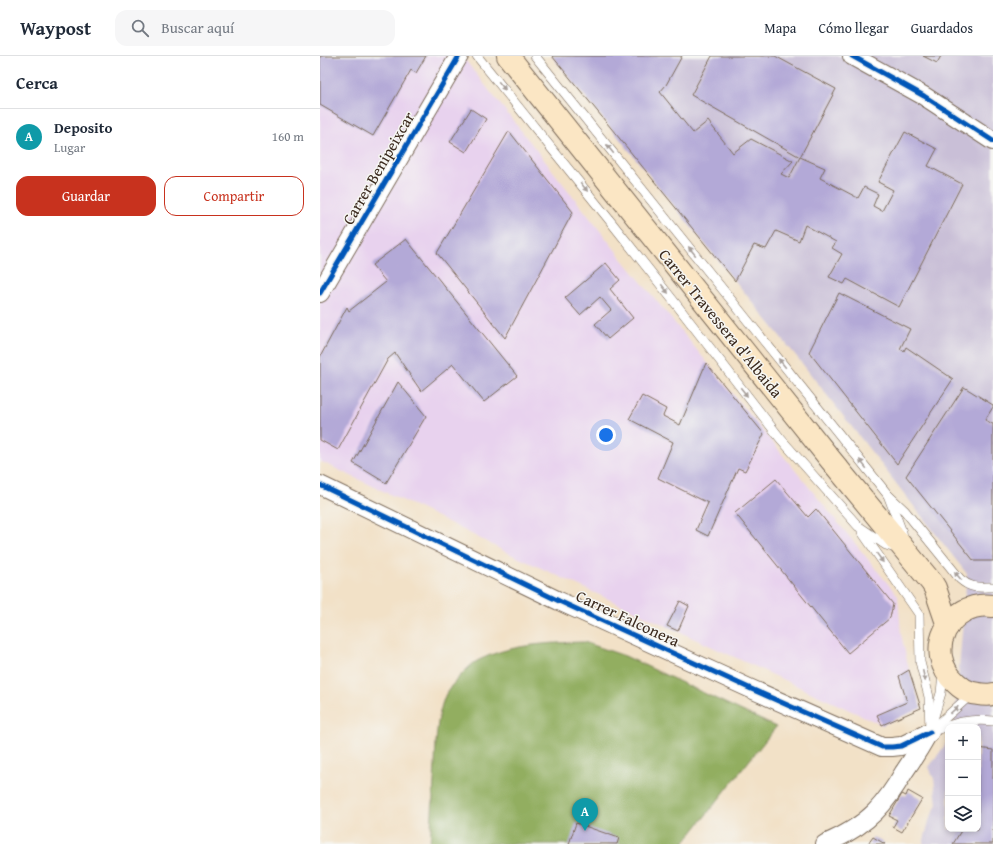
<!DOCTYPE html>
<html lang="es">
<meta charset="utf-8">
<style>
:root{--surface:#fff;--page:#f6f6f7;--text:#1f2937;--muted:#747a83;--line:#e0e1e3;--accent:#c8321e}
body{margin:0;font-family:"Gentium Book Plus",serif;background:var(--page);color:var(--text)}
.controls{position:absolute;right:12px;bottom:12px;display:grid;overflow:hidden;border-radius:8px;box-shadow:0 2px 6px #0003}
.controls button{width:36px;height:36px;display:grid;place-items:center;padding:0;border:0;border-bottom:1px solid var(--line);background:var(--surface);color:var(--text);font:20px sans-serif}
.you{position:absolute;left:286px;top:379px;width:14px;height:14px;margin:-10px;border:3px solid #fff;border-radius:50%;background:#1a73e8;box-shadow:0 0 0 6px #1a73e833}
.badge{display:grid;place-items:center;width:26px;height:26px;border-radius:50%;background:var(--accent);color:#fff;font-size:13px;font-weight:700}
.pin{position:absolute;translate:-50% -33px;filter:drop-shadow(0 1px 2px #0008)}
.pin::after{content:'';position:absolute;top:21px;width:14px;height:12px;background:inherit;clip-path:polygon(0 0,100% 0,50% 100%)}
.list{margin:0;padding:0;list-style:none}
h2{display:flex;justify-content:space-between;align-items:center;height:52px;margin:0;padding:0 16px;font-size:17px}
h2 small{font-size:13px;font-weight:400;color:var(--muted)}
.list li{display:grid;grid-template-columns:26px 1fr auto;gap:12px;align-items:center;box-sizing:border-box;height:56px;padding:0 16px;border-top:1px solid var(--line)}
.list b{display:block;font-size:15px;white-space:nowrap}
.list p{margin:0;font-size:13px;white-space:nowrap;color:var(--muted)}
.list em{font-size:13px;font-style:normal;color:var(--muted)}
.actions{display:flex;gap:8px;padding:12px 16px}
.actions a{flex:1;padding:9px 0;border:1px solid var(--accent);border-radius:12px;text-align:center;font-size:14px;color:var(--accent)}
.actions .main{background:var(--accent);color:#fff}
.icon{flex:none;width:22px;height:22px;fill:none;stroke:currentColor;stroke-width:2;stroke-linecap:round;stroke-linejoin:round}
.map{position:relative;flex:none;width:673px;height:788px;overflow:hidden}
header{display:flex;align-items:center;gap:24px;box-sizing:border-box;height:56px;padding:0 20px;background:var(--surface);border-bottom:1px solid var(--line)}
header strong{font-size:19px}
nav{display:flex;gap:22px;margin-inline-start:auto;font-size:14px}
.search{width:280px;height:36px;background:var(--page);display:flex;align-items:center;gap:10px;box-sizing:border-box;padding:0 14px;border-radius:12px;color:var(--muted);font-size:15px}
main{display:flex}
aside{flex:1;background:var(--surface)}
.map>svg:first-child{display:block}
.built{fill:#e8d2ee}
.industrial{fill:#c9bfd7}
.forest{fill:#92ae61;stroke:#666c40}
.building{fill:#b3a9d7}
.lines{fill:none;stroke-linecap:round;stroke-linejoin:round}
.lane-casing{stroke:#7b6a59;stroke-width:10}
.street-casing{stroke:#7b6a59;stroke-width:20}
.secondary-casing{stroke:#7b6a59;stroke-width:24}
.lane{stroke:#fff;stroke-width:9}
.street{stroke:#fff;stroke-width:18}
.secondary{stroke:#fbe6c4;stroke-width:22}
.cycleway-casing{stroke:#f6f6f2;stroke-width:8}
.cycleway{stroke:#0057b8;stroke-width:5}
.oneway{fill:#a79f9a}
.labels{text-anchor:middle;stroke-width:3;stroke-linejoin:round;paint-order:stroke}
.street-label{font-size:16px;fill:#3b2a1e;stroke:#f6f6f2}
</style>
<header>
<strong>Waypost</strong>
<div class="search"><svg class="icon" aria-label="search" viewBox="0 0 24 24"><circle cx="10" cy="10" r="6"/><path d="M15 15l6 6"/></svg>Buscar aquí</div>
<nav><a>Mapa</a><a>Cómo llegar</a><a>Guardados</a></nav>
</header>
<main>
<aside>
<h2>Cerca<small></small></h2>
<ul class="list">
<li><span class="badge" style="background:#0f9aa8">A</span><div><b>Deposito</b><p>Lugar</p></div><em>160 m</em></li>
</ul>
<div class="actions"><a class="main">Guardar</a><a>Compartir</a></div>
</aside>
<div class="map">
<svg width="673" height="788" viewBox="0 0 673 788">
<rect width="100%" height="100%" fill="#f6f6f2"/>
<filter id="ink" filterUnits="userSpaceOnUse"><feTurbulence type="fractalNoise" baseFrequency=".025" numOctaves="2"/><feDisplacementMap in="SourceGraphic" scale="8" xChannelSelector="R" yChannelSelector="G"/><feConvolveMatrix kernelMatrix="1 2 1 2 8 2 1 2 1" color-interpolation-filters="sRGB"/></filter>
<filter id="wash" filterUnits="userSpaceOnUse"><feTurbulence type="fractalNoise" baseFrequency=".012" numOctaves="4" result="noise"/><feDisplacementMap in="SourceGraphic" scale="16" xChannelSelector="R" yChannelSelector="G"/><feGaussianBlur stdDeviation="0.9" result="paint"/><feColorMatrix in="noise" values="0 0 0 0 0 0 0 0 0 0 0 0 0 0 0 0 0 1.4 0 .05"/><feComposite in="paint" operator="in"/></filter>
<g filter="url(#wash)">
<rect width="100%" height="100%" fill="#f2e1c7"/>
<polygon class="built" points="0,0 142,0 300,200 578,540 581,578 589,614 601,652 562,669 186,496 126,465 0,405"/>
<polygon class="industrial" points="232,0 673,0 673,788 603,788 609,765 617,748 614,723 609,711 628,685 628,773 658,773 658,671 634,671 647,518 481,306 300,83"/>
<path class="forest" d="M264 586 305 600 456 671 363 788H110C112 762 113 735 115 709 116 686 116 662 125 640 128 632 149 609 157 605 190 588 228 587 264 586Z"/>
<g id="blocks">
<g class="building">
<polygon points="0,0 106,0 96,17 91,14 53,80 0,49"/>
<polygon points="232,0 362,0 346,29 340,36 373,77 388,65 413,97 431,83 473,105 461,118 469,122 480,101 505,112 500,122 538,142 544,131 558,138 553,150 562,155 573,134 558,126 585,76 617,93 608,110 642,128 579,251 527,223 524,228 509,221 522,198 512,192 516,186 485,169 479,185 456,175 446,193 434,189 415,225 300,83"/>
<polygon points="392,0 455,0 516,33 480,101 371,39"/>
<polygon points="603,0 621,0 617,7"/>
<polygon points="151,53 166,63 146,96 130,86"/>
<polygon points="189,75 253,156 185,282 117,197"/>
<polygon points="86,183 197,320 164,346 133,308 101,335 75,297 68,303 18,394 0,384 0,301 27,251 29,255 66,226 52,209"/>
<polygon points="286,207 300,224 290,233 313,262 288,283 275,268 291,254 280,241 260,259 245,242"/>
<polygon points="519,237 590,273 580,293 584,295 586,291 633,323 577,408 489,296"/>
<polygon points="386,307 444,378 425,415 418,412 388,480 376,474 388,447 338,422 353,386 309,363 322,340 346,353 343,360 360,369"/>
<polygon points="78,326 106,360 66,427 33,407"/>
<polygon points="644,331 673,349 673,351 665,364 673,368 673,505 654,505 586,420"/>
<polygon points="456,423 488,461 496,453 573,548 570,562 528,597 415,457"/>
<polygon points="360,545 369,550 358,575 347,570"/>
<polygon points="589,614 601,652 562,669 557,659 587,646 579,620"/>
<polygon points="658,692 673,694 673,788 633,788 642,773 658,773"/>
<polygon points="588,735 602,743 582,776 573,771 577,764 569,760 582,738 586,740"/>
<polygon points="256,767 299,782 297,788 249,788"/>
<polygon points="553,781 565,788 548,788"/>
</g>
</g>
</g>
<g filter="url(#ink)">
<use href="#blocks" fill-opacity="0" stroke="#7b6a59" stroke-width="1"/>
<g class="lines">
<g class="lane-casing">
<g id="lane">
<polyline points="157,0 287,161 356,248 460,382 538,470 566,489 579,493"/>
<path d="M215 0 568 439 585 455 640 523C651 533 659 531 673 531"/>
<polyline points="568,439 582,476 583,481"/>
<polyline points="542,476 599,558 600,606 609,641 610,676"/>
<polyline points="612,667 621,637 623,617"/>
<polyline points="614,672 646,643 653,641"/>
<path d="M610 676C633 668 648 662 673 665"/>
</g>
</g>
<g class="street-casing">
<g id="street">
<polyline points="532,0 604,40 673,85"/>
<polyline points="0,237 139,0"/>
<polyline points="0,429 239,545 429,632 562,691 572,691 581,690 610,676"/>
<path d="M505 788C523 780 541 770 555 756 567 744 576 730 584 716 593 703 601 690 609 676"/>
</g>
</g>
<g class="secondary-casing">
<g id="secondary">
<polyline points="188,0 510,403 612,527 615,532 628,570"/>
<path d="M673 550C628 544 602 597 636 627 641 632 646 635 652 637 659 638 666 640 673 638"/>
</g>
</g>
<use href="#lane" class="lane"/>
<use href="#street" class="street"/>
<use href="#secondary" class="secondary"/>
<g class="cycleway-casing">
<g id="cycleway">
<polyline points="532,0 604,40 673,85"/>
<polyline points="0,237 139,0"/>
<polyline points="0,429 239,545 429,632 562,691 572,691 581,690 610,676"/>
</g>
</g>
<use href="#cycleway" class="cycleway"/>
</g>
<defs><path id="oneway-solid" d="M-6-.8H1V-3.2L6.5 0L1 3.2V.8H-6Z"/></defs>
<g class="oneway">
<use href="#oneway-solid" transform="translate(182 30) rotate(51)"/>
<use href="#oneway-solid" transform="translate(290 93) rotate(-129)"/>
<use href="#oneway-solid" transform="translate(264 131) rotate(51)"/>
<use href="#oneway-solid" transform="translate(372 195) rotate(-129)"/>
<use href="#oneway-solid" transform="translate(345 233) rotate(52)"/>
<use href="#oneway-solid" transform="translate(462 307) rotate(-129)"/>
<use href="#oneway-solid" transform="translate(424 336) rotate(52)"/>
<use href="#oneway-solid" transform="translate(543 408) rotate(-129)"/>
<use href="#oneway-solid" transform="translate(560 502) rotate(55)"/>
<use href="#oneway-solid" transform="translate(638 520) rotate(-130)"/>
<use href="#oneway-solid" transform="translate(604 620) rotate(77)"/>
<use href="#oneway-solid" transform="translate(634 654) rotate(-42)"/>
</g>
</g>
<g class="labels">
<g class="street-label">
<text transform="translate(58 112) rotate(-60)" y="6">Carrer Benipeixcar</text>
<text transform="translate(401 267) rotate(51)" y="6">Carrer Travessera d'Albaida</text>
<text transform="translate(308 562) rotate(25)" y="6">Carrer Falconera</text>
</g>
</g>
</svg>
<div class="controls">
<button>+</button>
<button>−</button>
<button><svg class="icon" aria-label="layers" viewBox="0 0 24 24"><path d="M12 4l9 5-9 5-9-5zM3 14l9 5 9-5"/></svg></button>
</div>
<div class="you"></div>
<div class="pin badge" style="left:265px;top:775px;background:#0f9aa8">A</div>
</div>
</main>
